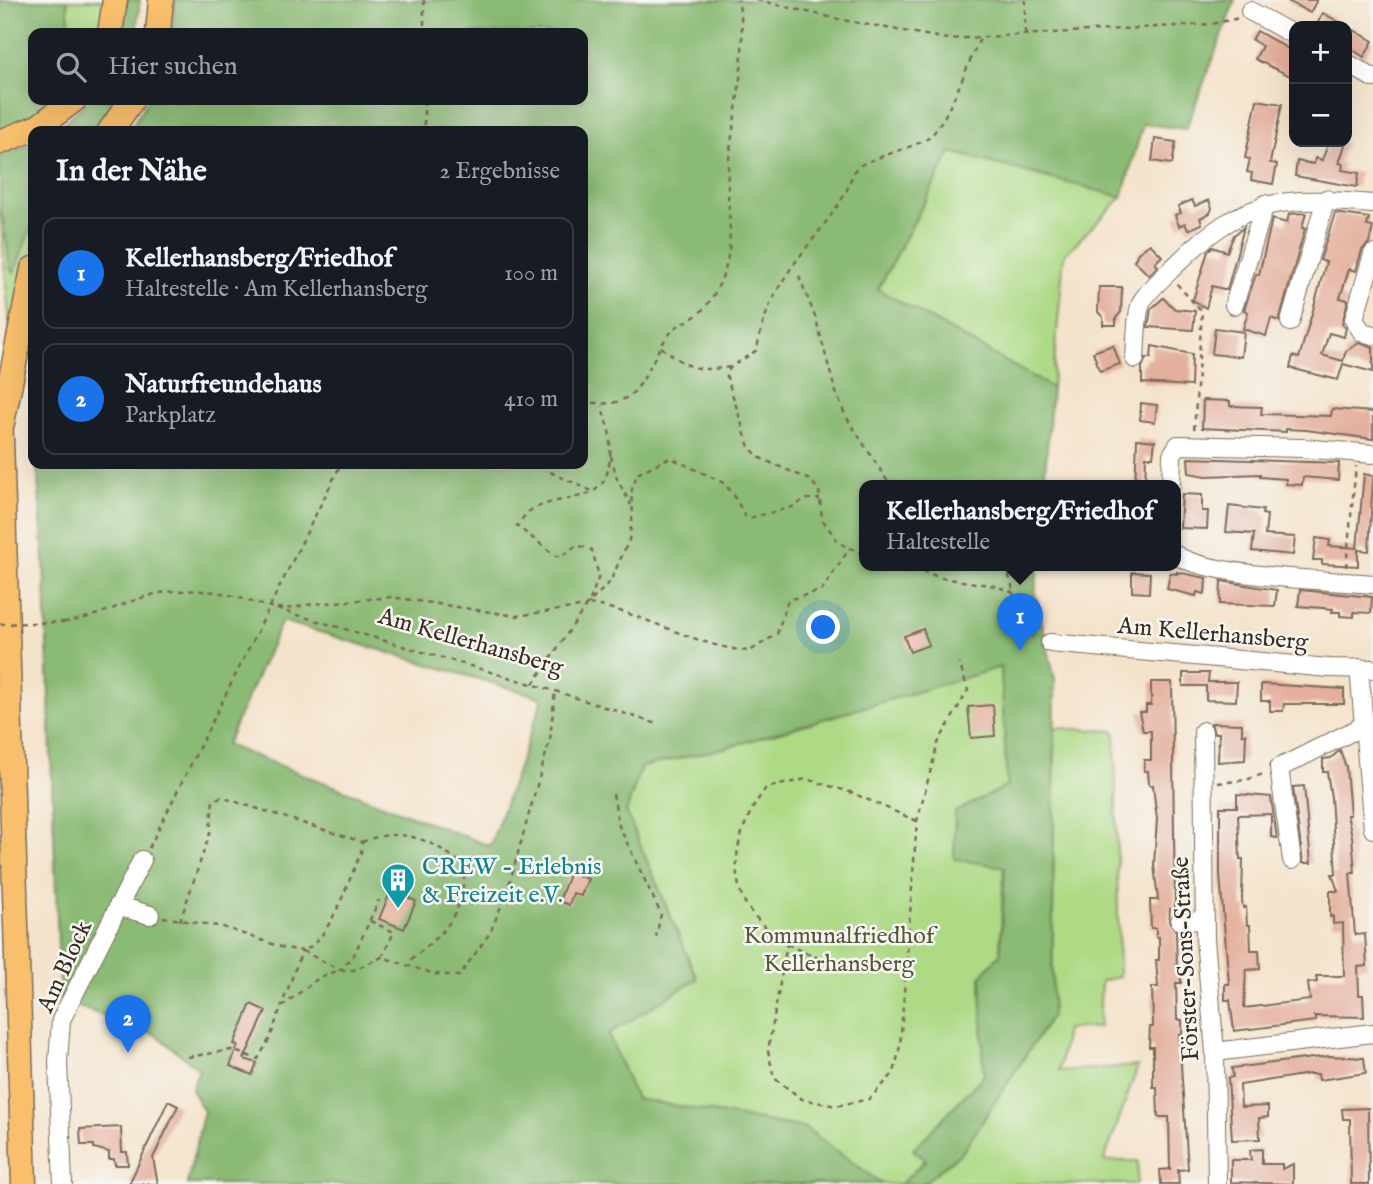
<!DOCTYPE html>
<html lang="de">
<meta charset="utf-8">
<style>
:root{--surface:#171b24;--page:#242831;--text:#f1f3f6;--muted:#9ea1a6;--line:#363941;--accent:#1a73e8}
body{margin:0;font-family:"IM FELL English",serif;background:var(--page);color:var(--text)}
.controls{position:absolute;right:21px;top:21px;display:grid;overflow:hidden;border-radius:14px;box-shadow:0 7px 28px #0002}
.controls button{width:63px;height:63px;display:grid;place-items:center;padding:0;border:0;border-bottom:2px solid var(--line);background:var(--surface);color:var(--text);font:35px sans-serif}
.you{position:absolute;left:824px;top:628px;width:24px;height:24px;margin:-18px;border:5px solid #fff;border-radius:50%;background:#1a73e8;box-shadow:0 0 0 10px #1a73e833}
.badge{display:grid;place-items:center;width:46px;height:46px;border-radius:50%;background:var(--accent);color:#fff;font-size:23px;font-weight:700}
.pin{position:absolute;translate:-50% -58px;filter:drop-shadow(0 2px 4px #0008)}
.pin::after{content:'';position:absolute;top:37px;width:24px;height:21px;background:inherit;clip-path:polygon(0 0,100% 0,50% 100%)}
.popup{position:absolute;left:859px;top:480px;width:322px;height:91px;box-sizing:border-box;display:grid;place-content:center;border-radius:14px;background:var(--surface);filter:drop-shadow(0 2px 5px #0005);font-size:23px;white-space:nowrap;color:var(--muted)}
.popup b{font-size:26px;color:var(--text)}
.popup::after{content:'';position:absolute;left:50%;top:100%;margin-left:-14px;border:14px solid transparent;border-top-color:var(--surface)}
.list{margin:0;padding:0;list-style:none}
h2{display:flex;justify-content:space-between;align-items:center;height:91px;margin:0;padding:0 28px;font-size:30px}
h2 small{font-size:23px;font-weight:400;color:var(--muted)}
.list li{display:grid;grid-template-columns:46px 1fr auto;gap:21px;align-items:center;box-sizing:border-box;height:112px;margin:0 14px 14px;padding:0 14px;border:2px solid var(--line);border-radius:14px}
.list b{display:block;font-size:26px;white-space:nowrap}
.list p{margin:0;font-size:23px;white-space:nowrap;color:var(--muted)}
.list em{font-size:23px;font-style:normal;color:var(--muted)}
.icon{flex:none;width:38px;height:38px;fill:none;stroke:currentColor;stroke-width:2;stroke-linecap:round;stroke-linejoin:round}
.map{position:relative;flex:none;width:1373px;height:1184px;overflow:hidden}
.search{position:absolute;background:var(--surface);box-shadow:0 7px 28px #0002;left:28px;top:28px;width:560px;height:77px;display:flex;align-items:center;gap:18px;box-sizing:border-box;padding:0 24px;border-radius:14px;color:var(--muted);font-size:26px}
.panel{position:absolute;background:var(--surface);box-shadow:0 7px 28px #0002;left:28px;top:126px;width:560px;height:343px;border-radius:14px}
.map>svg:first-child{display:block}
.green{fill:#aeda86;stroke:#748252;stroke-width:2}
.forest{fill:#8aba73;stroke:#627248;stroke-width:2;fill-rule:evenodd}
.building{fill:#e4af9c}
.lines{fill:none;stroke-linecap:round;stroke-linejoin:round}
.minor-casing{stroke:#7c6b5b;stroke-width:20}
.highway-casing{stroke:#7c6b5b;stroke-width:27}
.path{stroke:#7c6b5b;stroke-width:2.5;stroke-dasharray:5 5;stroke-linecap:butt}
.minor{stroke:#fff;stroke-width:18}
.highway{stroke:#f8bf6c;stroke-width:24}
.path-bridge{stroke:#7c6b5b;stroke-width:2.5;stroke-dasharray:5 5;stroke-linecap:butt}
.labels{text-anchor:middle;stroke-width:5;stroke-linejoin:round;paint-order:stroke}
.street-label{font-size:24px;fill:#3b2a1e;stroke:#f6f6f2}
.culture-label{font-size:24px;fill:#0d838f;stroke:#f6f6f2;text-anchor:start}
.park-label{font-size:24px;fill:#585638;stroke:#f6f6f2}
</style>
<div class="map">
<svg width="1373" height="1184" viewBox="0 0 1373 1184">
<rect width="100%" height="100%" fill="#f6f6f2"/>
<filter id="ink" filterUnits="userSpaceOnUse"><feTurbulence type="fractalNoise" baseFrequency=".0143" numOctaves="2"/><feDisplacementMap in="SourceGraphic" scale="14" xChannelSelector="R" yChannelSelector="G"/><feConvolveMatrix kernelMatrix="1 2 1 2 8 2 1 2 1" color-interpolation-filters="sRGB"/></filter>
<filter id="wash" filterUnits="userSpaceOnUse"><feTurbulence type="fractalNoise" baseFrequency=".00686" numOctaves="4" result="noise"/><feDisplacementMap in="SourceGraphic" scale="28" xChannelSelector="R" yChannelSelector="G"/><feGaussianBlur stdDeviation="1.57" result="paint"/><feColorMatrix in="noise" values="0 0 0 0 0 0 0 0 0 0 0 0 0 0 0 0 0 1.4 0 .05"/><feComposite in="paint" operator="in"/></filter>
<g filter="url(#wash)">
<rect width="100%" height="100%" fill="#f4e3cb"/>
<g class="green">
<polygon points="67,0 107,0 102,33 70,33"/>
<polygon points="951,152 1122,197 1064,255 1052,388 878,290"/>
<polygon points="0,214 3,218 11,271 14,273 33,222 33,248 10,328"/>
<polygon points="1001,666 1007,786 1000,954 981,976 984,1076 914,1149 926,1159 901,1184 882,1184 805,1128 636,1099 608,1034 697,978 626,812 641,767 728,747"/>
<polygon points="1055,728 1115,731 1119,977 1101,981 1099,1027 1066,1029 1059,1071 1138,1066 1104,1161 1138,1161 1137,1184 922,1184 963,1151 1052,1015"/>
</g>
<g class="forest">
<polygon points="0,0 67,0 70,33 33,33 33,100 52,100 17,126 0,131"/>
<polygon points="126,0 140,0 136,33 122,33"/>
<path d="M175 0H1235L1186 129 1143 124 1122 197 951 152 878 289 1052 388 1044 485H864V565H1038L1035 593 1055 680 1052 1015 963 1151 922 1184H901L926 1160 913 1150 984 1075 981 976 1000 954 1005 867 954 859 955 812 1007 786 1001 667 728 747 641 767 626 812 697 979 608 1034 636 1099 805 1128 882 1184H187L204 1111 191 1090 199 1069 156 1035 60 1000 44 559 37 464H583V131H129L148 100H583V33H172ZM282 621 543 698 490 846 226 745Z"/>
<polygon points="89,100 115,100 92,131 55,131"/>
<polygon points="33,143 33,222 14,273 11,271 3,218 0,214 0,156"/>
</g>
<g id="blocks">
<g class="building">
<polygon points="1286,0 1317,0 1310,13"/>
<polygon points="1323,13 1346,26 1316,26"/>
<polygon points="1347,26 1373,41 1364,57 1347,46"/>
<polygon points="1257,31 1294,52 1294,78 1255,59 1262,46 1252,40"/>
<polygon points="1257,100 1282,104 1270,163 1277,164 1273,184 1251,180 1252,173 1247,172 1250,159 1245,158"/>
<polygon points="1155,139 1176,142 1172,164 1152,161"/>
<polygon points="1329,142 1346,142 1339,163 1343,164 1342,170 1359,173 1357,187 1295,176 1297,161 1314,164 1315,158 1322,160"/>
<polygon points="1192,200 1195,206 1209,200 1212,208 1210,213 1200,218 1202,224 1188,230 1185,223 1179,226 1175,215 1181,213 1178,206"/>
<polygon points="1306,213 1302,228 1305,229 1279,321 1271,318 1266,336 1243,329 1248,312 1244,310 1256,274 1259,275 1272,219 1287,223 1289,214"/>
<polygon points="1335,213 1369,218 1367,226 1373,227 1369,243 1362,250 1356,271 1349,269 1340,298 1348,300 1342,324 1346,328 1344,337 1329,333 1322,355 1343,361 1346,351 1359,343 1367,345 1373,347 1373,372 1343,364 1338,380 1290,368 1293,356 1299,358 1315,303 1326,262 1320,260"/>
<polygon points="1244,227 1227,290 1212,286 1206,308 1193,300 1208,251 1212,247 1227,252 1234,235"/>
<polygon points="1150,244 1162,256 1155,263 1158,266 1149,275 1134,261 1138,253"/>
<polygon points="1099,287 1122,287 1121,312 1116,318 1116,325 1103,325 1103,317 1098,312"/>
<polygon points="1163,298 1175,309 1195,311 1193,330 1148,327 1151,309"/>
<polygon points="1215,328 1244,332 1241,357 1212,354"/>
<polygon points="1113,345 1120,364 1100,371 1093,352"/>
<polygon points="1152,346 1192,354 1191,386 1142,383 1142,367 1146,358 1151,358"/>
<polygon points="1203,400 1230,401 1230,406 1262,407 1261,414 1331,416 1332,409 1373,412 1373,439 1306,430 1286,429 1286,432 1202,428"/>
<polygon points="1141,403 1157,405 1155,422 1140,420"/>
<polygon points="1137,439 1155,441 1153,457 1146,457 1145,485 1135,485"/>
<polygon points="1188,458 1339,463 1338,480 1303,477 1302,485 1286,484 1286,479 1260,477 1260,474 1206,476 1189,473"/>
<polygon points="1364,474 1373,476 1369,551 1358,550 1358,566 1322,564 1322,560 1313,560 1316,538 1330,540 1329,546 1357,548"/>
<polygon points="1182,494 1202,495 1202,511 1208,511 1207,529 1180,528"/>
<polygon points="1229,506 1263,510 1262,514 1267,515 1265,535 1295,537 1293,555 1252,551 1254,534 1226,532"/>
<polygon points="1132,572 1150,573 1149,593 1132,592"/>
<polygon points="1177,572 1206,578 1205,594 1197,592 1196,596 1167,589 1170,573 1177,574"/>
<polygon points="1221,581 1277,590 1275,606 1220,604"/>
<polygon points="1300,590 1372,597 1371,613 1354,612 1354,617 1340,616 1340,612 1332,612 1333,609 1298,606"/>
<polygon points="923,629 929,645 910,652 904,636"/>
<polygon points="1183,673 1209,673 1208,682 1237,682 1236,701 1206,700 1206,686 1183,686"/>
<polygon points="1151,682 1172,682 1175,909 1170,909 1169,921 1176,931 1177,968 1181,968 1181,983 1176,983 1177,1020 1182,1020 1182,1035 1179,1035 1188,1169 1178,1170 1179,1184 1161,1184 1160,1170 1170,1169 1169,1117 1158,1117 1157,1087 1153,1087 1153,1047 1149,1047 1150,1027 1153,1027 1152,987 1158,987 1156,960 1159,960 1159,937 1156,937 1156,928 1151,928 1150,900 1158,900 1154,865 1157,819 1153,785 1149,785 1148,771 1144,771 1144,760 1151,760 1151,731 1143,731 1139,712 1146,712 1146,705 1151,705"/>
<polygon points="1261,684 1344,689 1344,704 1284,704 1283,711 1270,711 1270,701 1261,701"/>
<polygon points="993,705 995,736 971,738 968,707"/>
<polygon points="1211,723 1242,724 1242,734 1246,734 1245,760 1218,762 1219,733 1214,733"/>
<polygon points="1340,750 1346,767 1350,815 1347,815 1352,836 1355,873 1350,873 1355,935 1365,934 1367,966 1358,967 1359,995 1363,995 1364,1017 1314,1016 1316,1021 1234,1031 1230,1000 1225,1000 1225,984 1229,984 1220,875 1220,807 1237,807 1237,794 1271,797 1277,838 1271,837 1271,814 1238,815 1240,859 1243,859 1242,899 1243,908 1246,907 1247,925 1250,925 1251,950 1259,950 1260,969 1246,970 1244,1008 1310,1000 1308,983 1317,982 1316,976 1344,976 1343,923 1333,924 1333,916 1330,917 1330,891 1338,891 1332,874 1336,874 1331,797 1327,772 1323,772 1323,759 1331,758"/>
<polygon points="1304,786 1311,863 1303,863 1293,787"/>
<polygon points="570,872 588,879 581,896 573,893 569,905 559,901"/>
<polygon points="391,890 416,901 404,929 379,919"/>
<polygon points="251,1004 266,1011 244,1059 257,1063 252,1075 230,1066 238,1045 234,1044"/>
<polygon points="1329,1056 1364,1058 1366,1073 1319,1080 1318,1074 1309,1074 1240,1085 1241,1107 1268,1106 1268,1117 1259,1118 1260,1139 1232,1140 1228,1078 1233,1077 1232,1068"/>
<polygon points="168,1101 178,1106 153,1158 158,1184 129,1184"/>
<polygon points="1368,1108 1369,1184 1351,1184 1350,1119 1343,1119 1342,1109"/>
<polygon points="121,1127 122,1152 127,1152 128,1165 115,1165 114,1159 109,1159 109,1152 94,1148 94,1145 81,1145 80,1129"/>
<polygon points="1262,1149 1262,1164 1282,1164 1282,1169 1293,1164 1293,1184 1231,1182 1231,1160 1251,1160 1250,1150"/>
</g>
</g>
</g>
<g filter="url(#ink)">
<use href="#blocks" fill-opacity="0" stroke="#7c6b5b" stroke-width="2"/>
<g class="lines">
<g class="minor-casing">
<g id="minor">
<polyline points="1250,11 1294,35"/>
<polyline points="1347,63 1373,78"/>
<polyline points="1373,254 1354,319 1362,332 1373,335"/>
<polyline points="1234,305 1265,204"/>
<polyline points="1290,322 1326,199"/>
<path d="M1135 359C1136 346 1136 311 1142 301 1151 287 1167 274 1179 262 1245 196 1285 197 1373 204"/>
<polyline points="1171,485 1172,455 1178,445 1302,448 1373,454"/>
<path d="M1176 555C1211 577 1327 580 1373 584"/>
<polyline points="1050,643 1329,668 1373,669"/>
<polyline points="1359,668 1373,829"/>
<polyline points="1203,731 1205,939 1215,1052 1217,1184"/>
<polyline points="1292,860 1279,768 1363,726"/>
<polyline points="118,906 150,915"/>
<polyline points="1180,921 1205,920"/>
<polyline points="1215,1052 1373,1033"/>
<polyline points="63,1184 58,1062 61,1020 142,860"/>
</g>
</g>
<g class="highway-casing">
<g id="highway">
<polyline points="110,33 115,0"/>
<polyline points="158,33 161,0"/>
<polyline points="110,131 132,100"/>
<polyline points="0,142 38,127 74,100"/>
<polyline points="0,406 24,1184"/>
<polyline points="2,423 33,269"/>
</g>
</g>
<g class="path">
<polyline points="424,0 424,33"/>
<polyline points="757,0 842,20 948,39 1211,24 1239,18"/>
<polyline points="1025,34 1025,0"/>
<polyline points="424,100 424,131"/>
<polyline points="799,276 816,319 835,390 845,415 890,485"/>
<polyline points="1177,284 1202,312 1194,432"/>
<path d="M661 347C689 368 695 372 731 367"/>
<path d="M583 401C647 415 641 366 672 331 678 324 687 322 694 317 709 308 720 285 725 269 735 237 726 201 728 169 733 114 750 54 738 0"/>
<polyline points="611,456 617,479 631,505"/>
<polyline points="544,464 552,473 592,491"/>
<path d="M864 554 839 543 822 519 819 490 810 480 760 458 749 447 726 374 731 367 757 350C768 279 811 250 845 194 850 185 851 172 859 166 876 156 924 145 932 135 953 109 965 69 980 39"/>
<polyline points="903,565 942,578 996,586 1014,593"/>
<polyline points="1006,565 1014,593 1014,619 1033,637"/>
<polyline points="1346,567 1356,466"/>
<path d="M590 600 599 576 592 550 577 545 562 556H556L517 526C521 521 526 513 531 510 573 488 614 513 610 438 609 427 604 417 602 406"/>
<path d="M589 604C644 612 694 647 750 651L777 634 788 600 822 590 850 548"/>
<polyline points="277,609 555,691 657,724"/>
<path d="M64 622C104 618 138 592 178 591 192 590 208 591 221 593 249 598 276 616 304 605L392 597 516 616 586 606 610 582 629 540 633 513 631 493 637 474 666 459H673L722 482 732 492 745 516 750 518 796 506 804 499H820"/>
<polyline points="533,684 586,606"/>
<polyline points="1218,783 1246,780 1266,773"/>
<polyline points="613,794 619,826 661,914 656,937"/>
<path d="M917 821 850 792 806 779 766 788C743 818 728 859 742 896 748 914 772 933 787 944L768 1051 774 1078 802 1099 836 1106 869 1099 894 1073 900 1046 917 821 938 743 968 690 959 662"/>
<path d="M362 842C401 825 436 841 465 867 462 920 445 931 407 963"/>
<polyline points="149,848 341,464"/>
<polyline points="163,917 223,927 281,947 302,951 281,1007"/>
<path d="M180 921 210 833 213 800 221 797 362 842 361 853C348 880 330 942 302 951"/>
<polyline points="370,921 394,932 383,955"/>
<path d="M787 944C839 970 851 967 908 961"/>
<polyline points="303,951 340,970 354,955 379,900"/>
<polyline points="188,1057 231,1050 258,1059 270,1038 281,1007 320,977 340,970 354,970 382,957 434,974 459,976 490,933 507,892 550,739 555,691"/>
</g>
<use href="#minor" class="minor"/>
<use href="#highway" class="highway"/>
<polyline class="path-bridge" points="0,624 64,622"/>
</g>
</g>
<defs>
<g id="building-pin" transform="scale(1.75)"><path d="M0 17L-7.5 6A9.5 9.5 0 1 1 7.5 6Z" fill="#0f9aa8" stroke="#f6f6f2"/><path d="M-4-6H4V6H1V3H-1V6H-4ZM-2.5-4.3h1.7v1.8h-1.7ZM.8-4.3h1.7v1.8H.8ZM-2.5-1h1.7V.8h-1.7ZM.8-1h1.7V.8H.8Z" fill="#fff"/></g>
</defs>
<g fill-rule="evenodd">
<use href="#building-pin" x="398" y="880"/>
</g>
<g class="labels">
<g class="street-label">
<text transform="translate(1213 633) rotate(5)" y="8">Am Kellerhansberg</text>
<text transform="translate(471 641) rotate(16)" y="8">Am Kellerhansberg</text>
<text transform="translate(1185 959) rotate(-93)" y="8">Förster-Sons-Straße</text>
<text transform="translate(64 966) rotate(-65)" y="8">Am Block</text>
</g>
<g class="culture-label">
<text x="422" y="874">CREW - Erlebnis<tspan x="422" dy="28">&amp; Freizeit e.V.</tspan></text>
</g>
<g class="park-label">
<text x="839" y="943">Kommunalfriedhof<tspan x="839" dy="28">Kellerhansberg</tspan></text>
</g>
</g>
</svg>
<div class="controls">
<button>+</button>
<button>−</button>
</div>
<div class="you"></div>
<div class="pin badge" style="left:1020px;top:651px">1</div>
<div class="popup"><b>Kellerhansberg/Friedhof</b>Haltestelle</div>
<div class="pin badge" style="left:128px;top:1053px">2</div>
<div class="search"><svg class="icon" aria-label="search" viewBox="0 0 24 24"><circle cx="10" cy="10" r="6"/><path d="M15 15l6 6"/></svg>Hier suchen</div>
<section class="panel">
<h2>In der Nähe<small>2 Ergebnisse</small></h2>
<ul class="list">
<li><span class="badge">1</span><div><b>Kellerhansberg/Friedhof</b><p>Haltestelle · Am Kellerhansberg</p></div><em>100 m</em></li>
<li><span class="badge">2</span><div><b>Naturfreundehaus</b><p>Parkplatz</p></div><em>410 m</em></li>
</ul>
</section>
</div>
